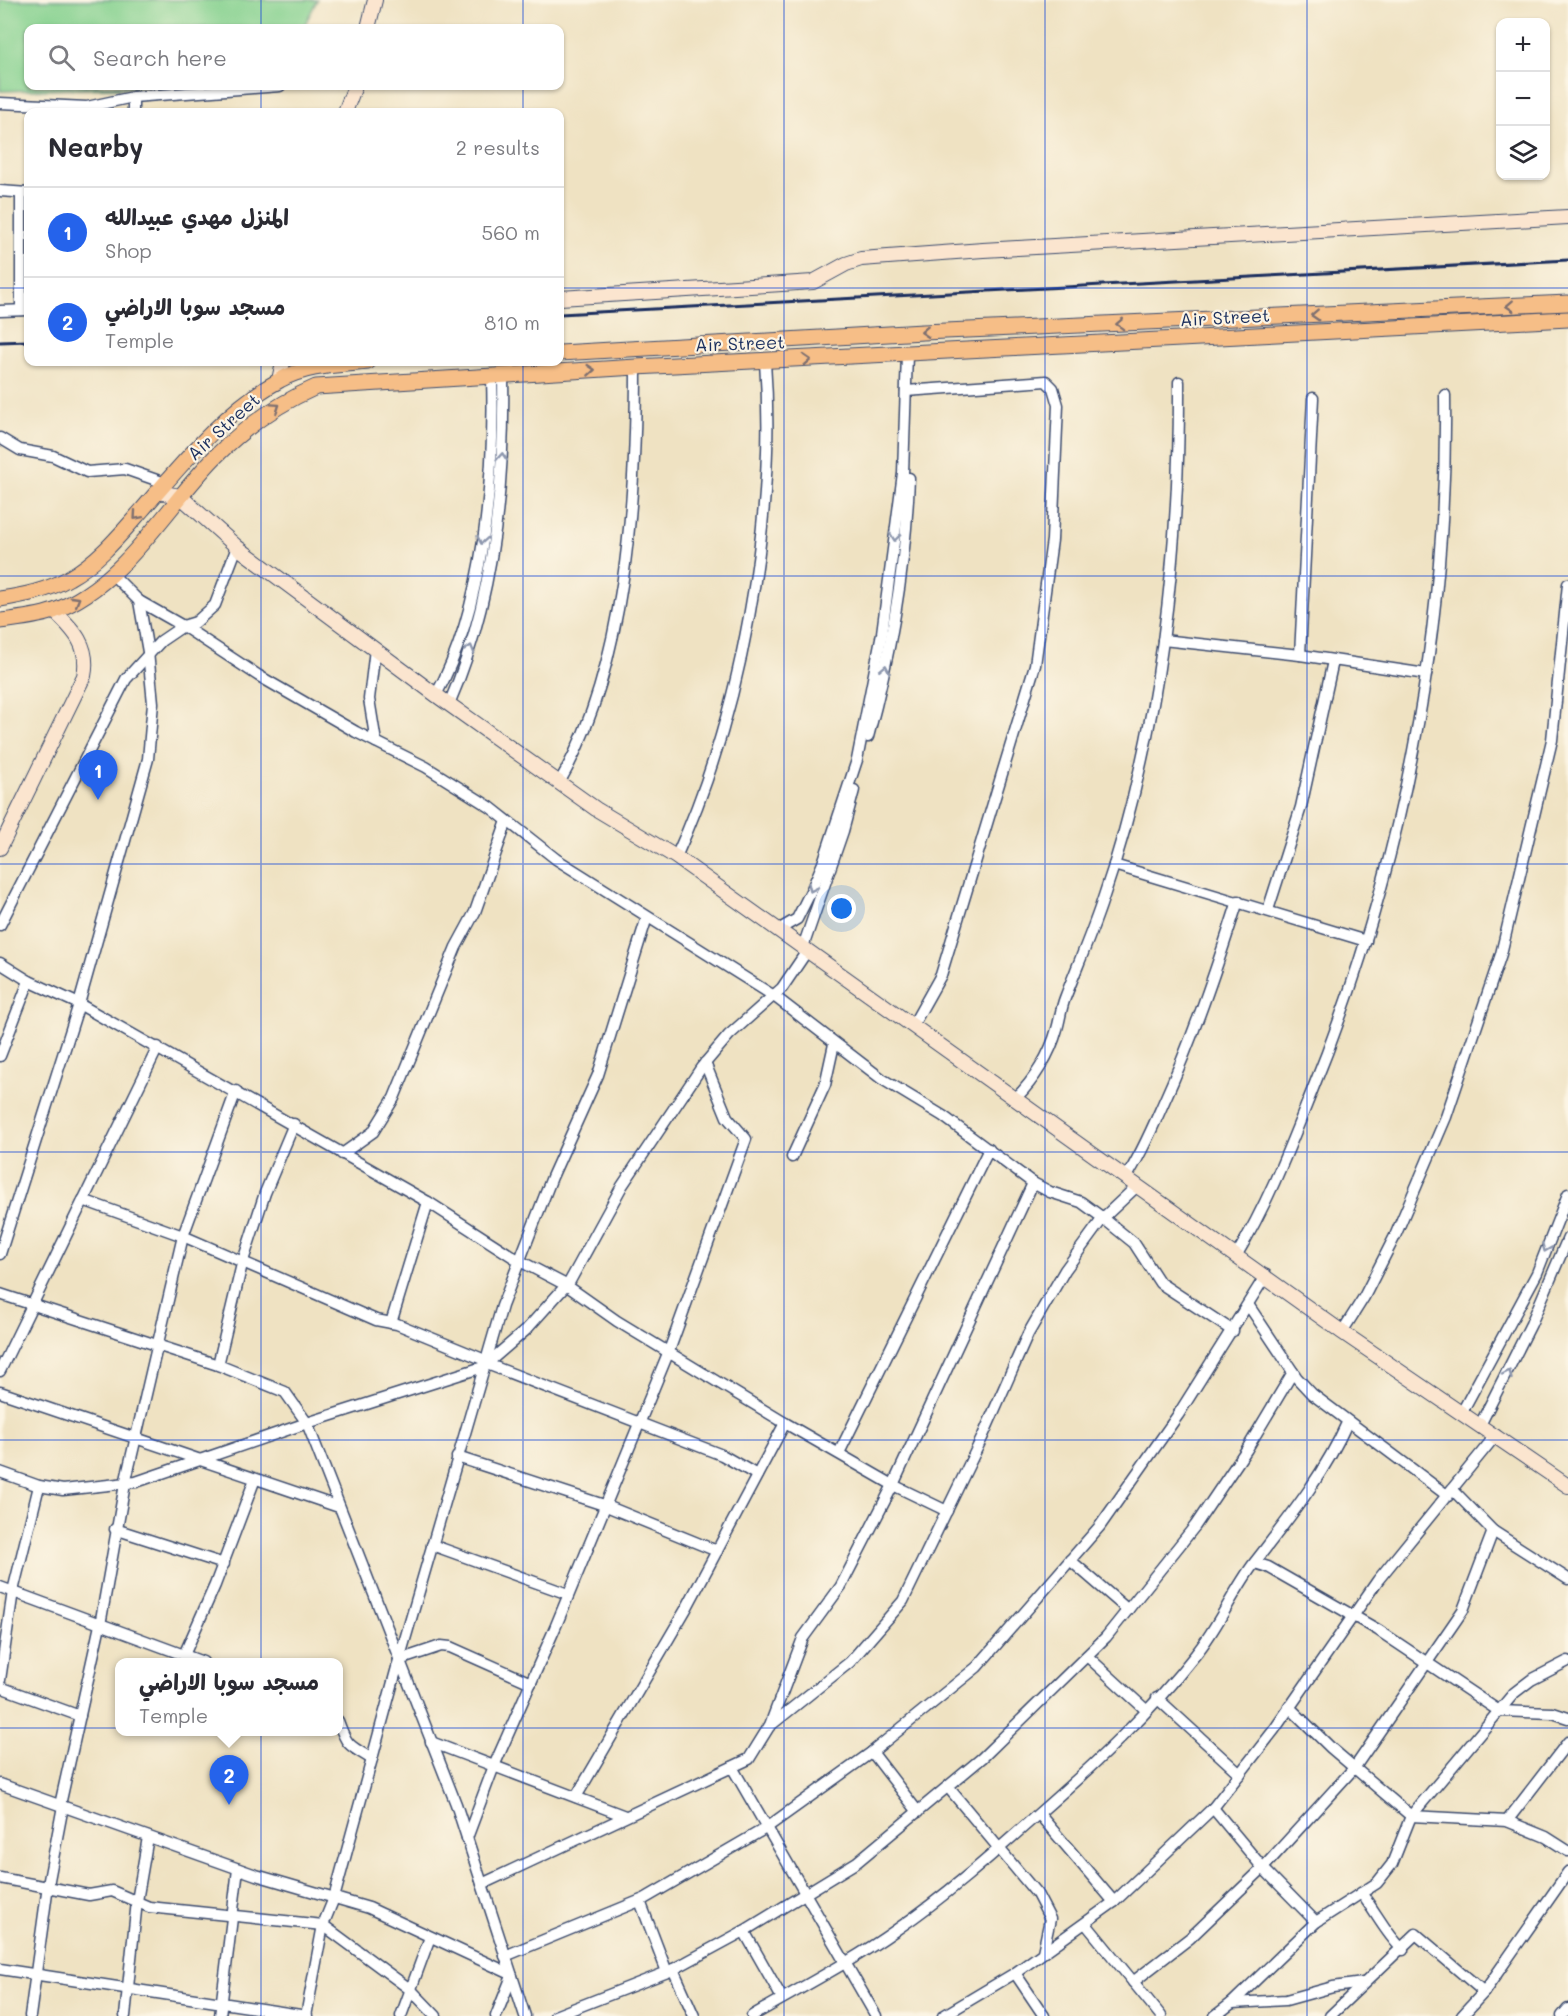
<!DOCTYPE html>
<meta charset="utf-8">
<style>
:root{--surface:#fff;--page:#f2f2f3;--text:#2b2b33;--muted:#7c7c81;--line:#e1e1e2;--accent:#2563eb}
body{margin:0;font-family:Mali,"Playpen Sans Arabic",sans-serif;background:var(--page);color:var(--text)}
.controls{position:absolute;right:18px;top:18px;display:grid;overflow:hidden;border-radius:12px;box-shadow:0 2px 4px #0004}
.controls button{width:54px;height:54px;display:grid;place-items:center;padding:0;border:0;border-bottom:2px solid var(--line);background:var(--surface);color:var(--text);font:30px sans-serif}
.you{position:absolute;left:842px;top:909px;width:21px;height:21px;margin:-15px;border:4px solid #fff;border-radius:50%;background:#1a73e8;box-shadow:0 0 0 9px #1a73e833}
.badge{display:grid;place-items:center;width:39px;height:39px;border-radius:50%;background:var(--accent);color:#fff;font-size:20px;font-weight:700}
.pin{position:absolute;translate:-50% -50px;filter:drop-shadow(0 2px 3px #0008)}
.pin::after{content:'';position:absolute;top:32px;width:21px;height:18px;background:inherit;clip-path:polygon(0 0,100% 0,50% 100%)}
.popup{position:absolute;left:115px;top:1658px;width:228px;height:78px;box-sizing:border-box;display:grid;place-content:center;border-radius:12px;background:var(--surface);filter:drop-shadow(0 2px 4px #0005);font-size:20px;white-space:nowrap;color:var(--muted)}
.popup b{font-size:22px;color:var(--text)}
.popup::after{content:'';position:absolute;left:50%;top:100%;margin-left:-12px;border:12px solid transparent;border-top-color:var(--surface)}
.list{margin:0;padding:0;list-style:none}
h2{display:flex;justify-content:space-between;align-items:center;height:78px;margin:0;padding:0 24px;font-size:26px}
h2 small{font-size:20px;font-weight:400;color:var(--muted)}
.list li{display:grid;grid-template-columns:39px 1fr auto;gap:18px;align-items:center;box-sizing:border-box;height:90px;padding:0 24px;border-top:2px solid var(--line)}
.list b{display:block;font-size:22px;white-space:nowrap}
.list p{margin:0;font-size:20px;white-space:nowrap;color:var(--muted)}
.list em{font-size:20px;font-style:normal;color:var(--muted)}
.icon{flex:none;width:33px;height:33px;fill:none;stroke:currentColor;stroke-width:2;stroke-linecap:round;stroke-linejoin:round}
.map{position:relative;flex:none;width:1568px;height:2016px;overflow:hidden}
.search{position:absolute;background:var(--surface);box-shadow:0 2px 4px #0004;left:24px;top:24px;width:540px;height:66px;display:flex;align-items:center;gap:15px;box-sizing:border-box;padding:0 21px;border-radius:12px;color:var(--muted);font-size:22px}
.panel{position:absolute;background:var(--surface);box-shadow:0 2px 4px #0004;left:24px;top:108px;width:540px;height:258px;border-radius:12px}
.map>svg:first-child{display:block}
.green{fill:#85d18f;stroke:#508076;stroke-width:1.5}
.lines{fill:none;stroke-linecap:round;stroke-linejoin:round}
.street-casing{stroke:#3b4a6d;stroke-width:13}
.secondary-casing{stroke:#3b4a6d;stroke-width:16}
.primary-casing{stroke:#3b4a6d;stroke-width:17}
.street{stroke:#fff;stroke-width:10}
.secondary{stroke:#fbe5cf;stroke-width:14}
.primary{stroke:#f6be87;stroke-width:15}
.rail{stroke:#1b2f5e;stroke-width:3}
.oneway{stroke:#7e6f70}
.oneway2{stroke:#8d97ae}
.grid{fill:none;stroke:#1d4ed8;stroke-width:1.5;stroke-opacity:0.55}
.labels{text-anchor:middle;stroke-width:4.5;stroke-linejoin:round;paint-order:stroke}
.street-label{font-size:18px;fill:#1b2f5e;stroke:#fcf5e5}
</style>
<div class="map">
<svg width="1568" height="2016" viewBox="0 0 1568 2016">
<rect width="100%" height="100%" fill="#fcf5e5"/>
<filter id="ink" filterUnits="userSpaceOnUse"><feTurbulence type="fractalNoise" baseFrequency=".0167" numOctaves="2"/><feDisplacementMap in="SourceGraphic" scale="12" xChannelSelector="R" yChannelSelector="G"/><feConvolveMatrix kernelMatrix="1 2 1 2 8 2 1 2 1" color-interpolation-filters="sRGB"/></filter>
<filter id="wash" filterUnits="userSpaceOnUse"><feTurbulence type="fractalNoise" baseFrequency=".008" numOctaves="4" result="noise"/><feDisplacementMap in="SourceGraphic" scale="24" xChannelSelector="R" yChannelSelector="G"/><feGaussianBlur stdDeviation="1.35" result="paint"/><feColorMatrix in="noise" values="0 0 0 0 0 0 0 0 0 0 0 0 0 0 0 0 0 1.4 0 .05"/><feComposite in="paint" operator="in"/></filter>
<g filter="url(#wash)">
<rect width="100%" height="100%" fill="#efe2c2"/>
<polygon class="green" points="0,0 317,0 303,28 28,28 28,86 186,86 0,91"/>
</g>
<g filter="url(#ink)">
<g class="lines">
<g class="street-casing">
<g id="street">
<polyline points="133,97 133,112"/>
<polyline points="0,103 87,107 133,97 280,86"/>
<polyline points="0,191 28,193"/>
<polyline points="21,193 21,310"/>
<polyline points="0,311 28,310"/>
<polyline points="906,391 1046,381 1053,388 1058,405 1052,540 1035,665 941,975 913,1025"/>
<polyline points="0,438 20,450 53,456 87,472 125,469 165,483"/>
<polyline points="111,573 139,601 148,652 153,703 148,759 79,1004 428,1202 518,1260 566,1285 617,1321 785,1423 893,1485 947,1511"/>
<polyline points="139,601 183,626 259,676 356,732 426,767 490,807 556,859 774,996 882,1079 943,1116 1033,1183 1050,1192 1081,1202 1103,1218 1134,1243 1160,1283 1233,1331"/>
<polyline points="1163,640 1300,655 1426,674"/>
<polyline points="375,649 369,699 376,742"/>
<polyline points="1300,655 1313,398"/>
<path d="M436 695C484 608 495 475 492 377"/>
<path d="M449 704C493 603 505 486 503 377"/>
<path d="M868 737C891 652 906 567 909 478"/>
<path d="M559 783C626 668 636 498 636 367"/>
<path d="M676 857C741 715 777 518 765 362"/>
<polyline points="1114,865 1366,941"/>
<polyline points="1268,910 1301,807 1333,661"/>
<polyline points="0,925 126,679 161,641 183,626 196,622 215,605 237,547"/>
<polyline points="778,930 797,919 811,891 823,863 857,760 882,633 903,473 907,354"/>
<polyline points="803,947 843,831 854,790"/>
<polyline points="0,963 29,981 79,1004 0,1254"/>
<polyline points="0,1056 29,981"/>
<path d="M1016 1098C1034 1080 1050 1055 1057 1029 1060 1019 1061 1008 1065 998 1077 967 1090 937 1101 905 1159 738 1180 558 1179 382"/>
<polyline points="342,1154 373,1132 394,1098 456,947 475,912 507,821"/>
<polyline points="792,1157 825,1085 834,1044"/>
<path d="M1126 1178C1141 1155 1152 1129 1163 1104 1193 1038 1216 970 1238 901"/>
<polyline points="83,1200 183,1236 376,1320 397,1324 485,1360"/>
<path d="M1236 1256C1267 1205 1288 1151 1310 1096 1401 874 1448 635 1445 395"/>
<polyline points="0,1294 218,1365 285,1392 307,1423 456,1804 525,2016"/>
<polyline points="1249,1306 1297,1378 1312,1394 1448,1496"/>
<polyline points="391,1323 428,1202"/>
<polyline points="1342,1332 1364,1297 1395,1236 1446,1117 1501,954 1552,740 1568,584"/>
<polyline points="487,1364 722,1455 757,1475"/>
<polyline points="218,1365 242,1264 265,1193 294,1124"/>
<polyline points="0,1371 158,1047"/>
<polyline points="0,1392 339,1507"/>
<polyline points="1462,1412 1537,1273 1568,1194"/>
<polyline points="1480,1425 1531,1324 1568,1238"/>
<polyline points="839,1453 989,1149"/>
<polyline points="457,1457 604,1505 717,1551"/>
<polyline points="0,1472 39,1486 63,1490 136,1482 307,1423 483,1367 526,1330 570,1281 622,1186 701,1068 729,1035 782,988 807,951"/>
<polyline points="1453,1490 1493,1531 1568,1579"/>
<polyline points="115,1529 224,1564"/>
<polyline points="432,1545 568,1594"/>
<polyline points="1070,1560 1128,1610"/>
<polyline points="1255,1563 1268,1567 1378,1630 1499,1711 1553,1713 1568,1718"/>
<polyline points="0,1587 203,1662"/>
<polyline points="184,1655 215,1585 255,1479"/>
<polyline points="1087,1656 1146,1710"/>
<polyline points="399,1660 441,1646 450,1647 531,1683"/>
<polyline points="0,1680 13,1591 39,1486"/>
<polyline points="0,1687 80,1716"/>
<polyline points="1157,1698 1240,1774"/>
<polyline points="1289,1707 1331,1748 1411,1816 1507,1821 1546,1837 1568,1851"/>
<path d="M338 1721C347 1746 348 1745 372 1759"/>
<polyline points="771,1725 850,1662 903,1601 982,1438 1028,1334 1065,1270 1103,1218 1137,1186"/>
<polyline points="431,1742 625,1816"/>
<polyline points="872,1752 918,1812"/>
<polyline points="732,1767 876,2016"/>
<polyline points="0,1784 256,1875 369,1908 511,1974"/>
<polyline points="948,1787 1037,1894 1050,1919 1043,1952"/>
<polyline points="576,1797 686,1609 785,1423"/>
<polyline points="60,1805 100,1625 125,1484 183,1236 236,1091"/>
<polyline points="1213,1808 1263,1868 1316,1922"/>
<polyline points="1039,1814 1114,1902"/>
<polyline points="1507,1821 1568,1742"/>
<polyline points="467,1838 494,1766 555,1628 669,1351 746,1139 727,1117 705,1063"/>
<polyline points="0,1878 89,1895 112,1891 149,1907 323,1925 411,1990 436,2016"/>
<polyline points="482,1884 749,1759 770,1725 803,1638 841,1586 893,1485 1033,1183"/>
<path d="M1361 1893C1376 1912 1385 1933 1403 1950"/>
<polyline points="640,1901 667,1972"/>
<polyline points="1086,1924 1161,2016"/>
<polyline points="744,1931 782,1998"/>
<polyline points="505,1956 644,1899 766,1828 872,1752 977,1667 1100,1526 1178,1415 1266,1275"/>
<polyline points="0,1969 307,2016"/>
<polyline points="673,1969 694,2016"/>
<polyline points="1015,1973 1044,2016"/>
<polyline points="1133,1982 1190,1938 1263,1868 1355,1767 1463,1610 1493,1531"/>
<polyline points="1232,2003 1286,2000 1333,1987 1363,1983"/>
<polyline points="30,2016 48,1885 63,1806"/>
<polyline points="125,2016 137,1901 148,1837"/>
<polyline points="220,2016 238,1869"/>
<polyline points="306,2016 323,1925 334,1898 399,1660 502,1306 552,1177 598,1075 647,917"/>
<polyline points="401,2016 430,1937"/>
<polyline points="496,2016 512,1976"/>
<polyline points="555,2016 670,1971 744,1931 857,1862 982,1758 1106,1637 1195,1526 1247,1449 1293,1372"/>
<path d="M752 2016C800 1988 851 1962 896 1930 946 1896 992 1855 1037 1815 1093 1766 1150 1713 1196 1654 1219 1626 1233 1591 1255 1562 1289 1518 1324 1475 1347 1423"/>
<polyline points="943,2016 1015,1973 1114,1902 1213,1808 1274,1730 1378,1580 1496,1435"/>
<polyline points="1215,2016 1232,2003 1316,1922 1377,1883 1392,1864 1411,1816 1514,1693 1531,1680 1568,1661"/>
<polyline points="1330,2016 1416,1934 1484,1992"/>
<polyline points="1462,2016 1484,1992 1568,1872"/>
<polyline points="1562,2016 1568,2009"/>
</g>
</g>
<g class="secondary-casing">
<g id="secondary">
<polyline points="368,28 375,0"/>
<polyline points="345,112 355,86"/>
<polyline points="560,298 813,282 846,264 861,259 983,250 1568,217"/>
<polyline points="279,380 283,362"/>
<polyline points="158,492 180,496 237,547 436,695 596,809 676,857 1342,1332 1568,1486"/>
<path d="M0 848 84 676C90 646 74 630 54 611"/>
</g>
</g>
<g class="primary-casing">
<g id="primary">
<polyline points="560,353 923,332 1568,303"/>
<path d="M0 599C25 595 47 591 69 578 98 562 120 535 142 510 181 465 226 409 280 380 306 365 339 365 368 362"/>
<path d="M0 621C18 619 37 617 54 611 124 585 165 508 215 457 245 427 277 404 316 387L636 367 1568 319"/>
</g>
</g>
<use href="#street" class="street"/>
<use href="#secondary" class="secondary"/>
<use href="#primary" class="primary"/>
<g class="rail">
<polyline points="560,314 1568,260"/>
<polyline points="0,342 28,341"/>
</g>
</g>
<defs><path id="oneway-chevron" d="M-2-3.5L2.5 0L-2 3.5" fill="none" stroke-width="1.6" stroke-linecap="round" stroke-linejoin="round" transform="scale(1.5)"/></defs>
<g class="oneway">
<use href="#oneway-chevron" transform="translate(1510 306) rotate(177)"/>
<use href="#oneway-chevron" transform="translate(1315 315) rotate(177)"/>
<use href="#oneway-chevron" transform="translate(1120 324) rotate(178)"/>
<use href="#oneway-chevron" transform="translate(925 332) rotate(177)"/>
<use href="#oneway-chevron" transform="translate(807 360) rotate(-3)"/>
<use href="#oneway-chevron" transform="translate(591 370) rotate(-4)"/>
<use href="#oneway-chevron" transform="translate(276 407) rotate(-34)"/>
<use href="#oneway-chevron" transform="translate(137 516) rotate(131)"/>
<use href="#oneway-chevron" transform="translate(76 600) rotate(-31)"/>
</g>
<g class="oneway2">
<use href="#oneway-chevron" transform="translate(502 457) rotate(-86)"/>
<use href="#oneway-chevron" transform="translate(895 537) rotate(97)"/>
<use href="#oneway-chevron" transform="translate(482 540) rotate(100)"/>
<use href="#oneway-chevron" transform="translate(470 649) rotate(-74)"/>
<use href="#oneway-chevron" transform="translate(885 669) rotate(-79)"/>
<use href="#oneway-chevron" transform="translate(812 888) rotate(115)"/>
<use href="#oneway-chevron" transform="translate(1546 1248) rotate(112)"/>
<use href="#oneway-chevron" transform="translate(1508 1374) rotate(-65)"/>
</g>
</g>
<path class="grid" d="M261 0V28M523 0V28M784 0V2016M1045 0V2016M1307 0V2016M261 86V112M523 86V112M0 288H28M560 288H1568M261 362V2016M523 362V2016M0 576H1568M0 864H1568M0 1152H1568M0 1440H1568M0 1728H1568"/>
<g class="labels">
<g class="street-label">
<text transform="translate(1225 318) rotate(-3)" y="6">Air Street</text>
<text transform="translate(740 344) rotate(-2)" y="6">Air Street</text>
<text transform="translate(224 427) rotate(-42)" y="6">Air Street</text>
</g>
</g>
</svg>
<div class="controls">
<button>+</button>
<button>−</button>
<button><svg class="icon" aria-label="layers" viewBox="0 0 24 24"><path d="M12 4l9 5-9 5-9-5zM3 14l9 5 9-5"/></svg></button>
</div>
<div class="you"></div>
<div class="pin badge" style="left:98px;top:800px">1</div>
<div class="pin badge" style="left:229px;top:1805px">2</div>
<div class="popup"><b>مسجد سوبا الاراضي</b>Temple</div>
<div class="search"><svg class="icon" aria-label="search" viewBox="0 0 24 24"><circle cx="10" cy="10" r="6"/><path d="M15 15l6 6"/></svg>Search here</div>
<section class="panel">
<h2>Nearby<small>2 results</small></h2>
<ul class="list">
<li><span class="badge">1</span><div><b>المنزل مهدي عبيدالله</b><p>Shop</p></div><em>560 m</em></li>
<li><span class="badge">2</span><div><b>مسجد سوبا الاراضي</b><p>Temple</p></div><em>810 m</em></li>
</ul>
</section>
</div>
